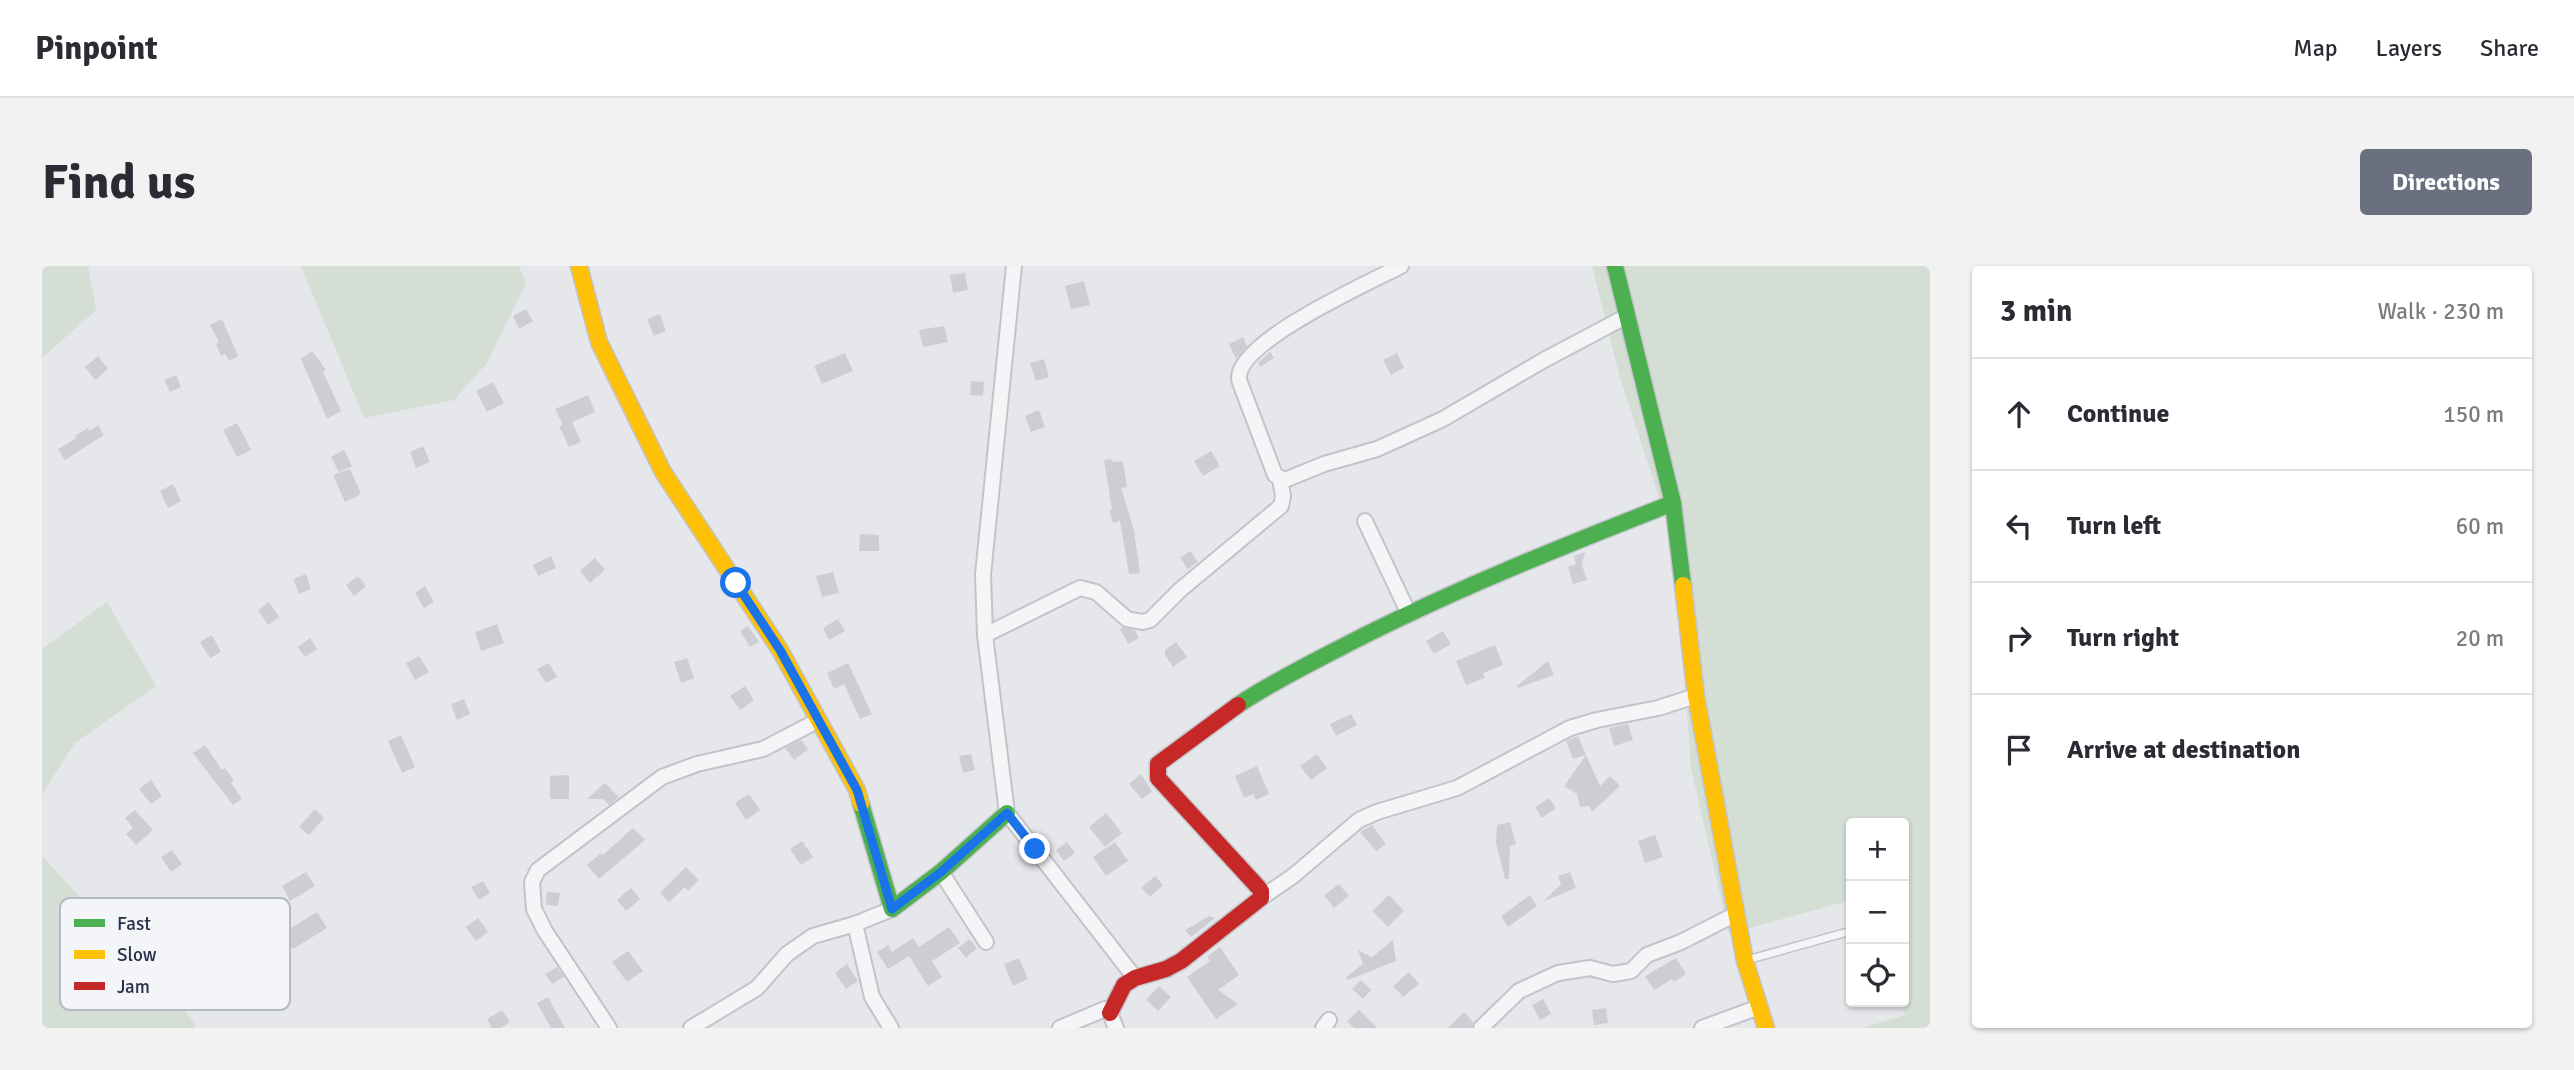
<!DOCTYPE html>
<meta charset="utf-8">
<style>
:root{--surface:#fff;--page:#f2f2f3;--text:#2b2b33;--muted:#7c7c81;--line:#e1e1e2;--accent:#6b7080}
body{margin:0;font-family:Signika,sans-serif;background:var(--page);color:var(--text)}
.controls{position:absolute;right:21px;bottom:21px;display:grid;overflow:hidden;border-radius:7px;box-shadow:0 2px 5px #0004}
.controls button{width:63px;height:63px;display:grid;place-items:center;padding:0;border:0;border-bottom:2px solid var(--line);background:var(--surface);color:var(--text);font:35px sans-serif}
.stop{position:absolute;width:21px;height:21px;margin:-16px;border:5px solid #1a73e8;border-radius:50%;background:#fff}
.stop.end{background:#1a73e8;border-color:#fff;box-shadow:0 2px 7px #0008}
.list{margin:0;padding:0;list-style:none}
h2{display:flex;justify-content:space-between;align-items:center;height:91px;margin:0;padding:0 28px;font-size:30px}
h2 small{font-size:23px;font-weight:400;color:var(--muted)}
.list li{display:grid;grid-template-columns:46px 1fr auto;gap:21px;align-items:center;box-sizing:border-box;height:112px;padding:0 28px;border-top:2px solid var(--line)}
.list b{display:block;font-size:26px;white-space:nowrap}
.list em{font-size:23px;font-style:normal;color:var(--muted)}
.icon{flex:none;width:38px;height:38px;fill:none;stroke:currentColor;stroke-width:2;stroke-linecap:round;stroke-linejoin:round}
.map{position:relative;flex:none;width:1888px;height:762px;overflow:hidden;border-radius:7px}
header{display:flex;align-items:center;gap:42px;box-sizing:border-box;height:98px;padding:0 35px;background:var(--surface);border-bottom:2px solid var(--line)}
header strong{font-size:33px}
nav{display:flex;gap:38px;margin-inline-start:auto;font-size:24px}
.intro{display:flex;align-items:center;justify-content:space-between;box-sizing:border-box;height:168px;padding:0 42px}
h1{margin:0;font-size:49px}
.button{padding:18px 32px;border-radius:7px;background:var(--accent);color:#fff;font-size:24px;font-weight:700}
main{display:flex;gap:42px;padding:0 42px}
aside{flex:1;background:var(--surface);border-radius:7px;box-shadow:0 2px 5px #0004}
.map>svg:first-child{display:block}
.green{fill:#d4ded5}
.building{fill:#ccced3}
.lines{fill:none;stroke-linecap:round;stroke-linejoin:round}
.lane-casing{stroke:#c2c4c9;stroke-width:10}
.street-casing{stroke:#c2c4c9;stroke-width:18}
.fast-casing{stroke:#c2c4c9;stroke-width:19}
.slow-casing{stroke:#c2c4c9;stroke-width:19}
.jam-casing{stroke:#c2c4c9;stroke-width:19}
.lane{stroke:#f5f5f7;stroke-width:7}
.street{stroke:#f5f5f7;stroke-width:14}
.fast{stroke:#4caf50;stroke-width:16}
.slow{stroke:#ffc107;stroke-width:16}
.jam{stroke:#c62828;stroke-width:16}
.route{stroke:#1a73e8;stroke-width:9}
.key{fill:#f3f5f9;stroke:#b6bac4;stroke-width:2}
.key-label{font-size:19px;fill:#293047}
</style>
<header>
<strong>Pinpoint</strong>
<nav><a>Map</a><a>Layers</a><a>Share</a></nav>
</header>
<div class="intro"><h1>Find us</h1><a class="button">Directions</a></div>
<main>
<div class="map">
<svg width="1888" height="762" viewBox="0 0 1888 762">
<rect width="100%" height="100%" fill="#e5e7eb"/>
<g class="green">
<polygon points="0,0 46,0 54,44 0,92"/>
<polygon points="259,0 477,0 484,17 445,97 412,134 322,152"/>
<polygon points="1550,0 1888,0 1888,762 1820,762 1863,749 1859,736 1862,736 1862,557 1809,557 1809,634 1687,668 1649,503 1634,284 1578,112"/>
<polygon points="65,336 114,420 33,477 0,528 0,383"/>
<polygon points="0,590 154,758 152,762 0,762"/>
</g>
<g class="building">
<polygon points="923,7 926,24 911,27 908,9"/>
<polygon points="1042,15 1048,39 1029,43 1023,20"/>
<polygon points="484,43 491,55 477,63 471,50"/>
<polygon points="618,48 624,65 612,70 605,53"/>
<polygon points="180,53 196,90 187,95 183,88 179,90 174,78 177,76 168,59"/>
<polygon points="902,60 906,76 881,81 877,64"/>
<polygon points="1201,71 1205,80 1194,93 1187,78"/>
<polygon points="270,85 284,104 281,106 299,145 285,153 259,93"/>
<polygon points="1228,86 1232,92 1218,101 1216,97"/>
<polygon points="803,87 811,105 780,118 772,100"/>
<polygon points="1355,87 1362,102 1349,109 1341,94"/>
<polygon points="56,90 66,103 53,114 43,101"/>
<polygon points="1002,93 1007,111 994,115 988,97"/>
<polygon points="134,109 139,121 128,126 122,114"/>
<polygon points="929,115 942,116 941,130 928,129"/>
<polygon points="451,116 462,137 445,146 434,125"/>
<polygon points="546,129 553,146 530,156 539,176 527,181 517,160 521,159 513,143"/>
<polygon points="997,144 1003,161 989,166 983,150"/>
<polygon points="195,157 209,184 195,191 181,164"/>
<polygon points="56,159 62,169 23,194 16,183 35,172 33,170 46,162 48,165"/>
<polygon points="381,180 388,196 374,202 368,186"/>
<polygon points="302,184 310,200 297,206 289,191"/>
<polygon points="1169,185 1178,200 1161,210 1152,195"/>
<polygon points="1069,193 1070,196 1081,195 1085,221 1079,222 1092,264 1098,307 1087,308 1078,255 1071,257 1067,244 1070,244 1062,194"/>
<polygon points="308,203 319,228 303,236 291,209"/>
<polygon points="131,218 139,235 126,242 118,225"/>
<polygon points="818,268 837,269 837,285 817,285"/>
<polygon points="1148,285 1156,296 1146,303 1138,292"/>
<polygon points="1543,286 1540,299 1545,314 1531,318 1526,301 1534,298 1532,290"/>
<polygon points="509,290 514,302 496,310 491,299"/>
<polygon points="553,292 563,304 548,317 538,305"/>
<polygon points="791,306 797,327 780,331 774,310"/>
<polygon points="264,308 269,323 257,328 251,313"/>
<polygon points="316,310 324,320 312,330 304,319"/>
<polygon points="383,320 392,336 382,342 373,327"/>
<polygon points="227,336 237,351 226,359 216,344"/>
<polygon points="796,353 803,365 787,374 781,362"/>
<polygon points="455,358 462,377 439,385 433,366"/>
<polygon points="706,360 717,376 708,381 698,365"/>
<polygon points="1081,361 1093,364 1097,372 1086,378 1078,363"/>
<polygon points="1401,365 1409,378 1392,388 1384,375"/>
<polygon points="170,369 179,386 168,392 158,376"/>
<polygon points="268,372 275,383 263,391 256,381"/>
<polygon points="1134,376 1145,391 1131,401 1123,389 1123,384"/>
<polygon points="1453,379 1461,399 1441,407 1443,412 1424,419 1414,395"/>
<polygon points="377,390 387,406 373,414 364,397"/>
<polygon points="645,392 652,412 639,417 632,396"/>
<polygon points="1506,395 1512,409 1476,422 1475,420"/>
<polygon points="507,397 515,411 504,417 495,403"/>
<polygon points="806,397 830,448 818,453 802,418 792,423 785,407"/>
<polygon points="703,420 712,434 698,444 688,430"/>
<polygon points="422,433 428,448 415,454 409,438"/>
<polygon points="1309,448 1315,459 1294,470 1288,458"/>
<polygon points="1586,458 1591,474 1572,480 1567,462"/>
<polygon points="359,469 373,501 360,507 346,475"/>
<polygon points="1536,470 1544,489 1531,493 1524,475"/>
<polygon points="759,474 766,483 752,494 743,482"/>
<polygon points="163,479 180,504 183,502 192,515 189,517 200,533 191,539 151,487"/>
<polygon points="929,488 933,504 921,507 917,490"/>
<polygon points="1275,488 1285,502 1269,514 1258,500"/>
<polygon points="1544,489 1558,520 1568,510 1578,520 1550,546 1547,540 1538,541 1535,528 1522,520"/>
<polygon points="1215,500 1227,528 1214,534 1211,528 1202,532 1193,510"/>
<polygon points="1099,508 1110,525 1100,533 1087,518"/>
<polygon points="527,509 527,533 508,533 508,510"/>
<polygon points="109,514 120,530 109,538 97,523"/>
<polygon points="563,517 577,531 567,539 561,533 545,533"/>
<polygon points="707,528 718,544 704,554 693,537"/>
<polygon points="1507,532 1514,542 1500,552 1493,541"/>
<polygon points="273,543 282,552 267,569 257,561"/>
<polygon points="93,544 111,564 94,579 84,568 91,562 83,552"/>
<polygon points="1064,547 1080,567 1063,581 1047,561"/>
<polygon points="1468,556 1474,578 1468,580 1467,613 1463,613 1454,577 1455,559"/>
<polygon points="1330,559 1344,578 1334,585 1318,566"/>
<polygon points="591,562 603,574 557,613 545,599 559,587 561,589"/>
<polygon points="1613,569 1621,591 1603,597 1596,575"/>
<polygon points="760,575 771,591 759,599 748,583"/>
<polygon points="1025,576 1033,587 1022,595 1014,584"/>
<polygon points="1073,576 1086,595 1064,610 1051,591"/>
<polygon points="130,584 140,598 129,606 119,591"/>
<polygon points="644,601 657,614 646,625 643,621 627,636 618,627"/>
<polygon points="264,606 273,620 248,635 240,620"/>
<polygon points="1528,606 1534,622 1502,635 1519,618 1516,610"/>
<polygon points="1113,610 1121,619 1108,631 1099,622"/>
<polygon points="441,615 448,627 437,634 429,621"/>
<polygon points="1297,618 1307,630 1292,642 1282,629"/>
<polygon points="589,622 598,633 584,645 575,634"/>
<polygon points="505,626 518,627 516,640 504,639"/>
<polygon points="1347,629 1362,645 1346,661 1330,645"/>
<polygon points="1488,629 1495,640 1466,661 1459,650"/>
<polygon points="275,646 285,662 251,683 241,667"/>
<polygon points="1167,650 1173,652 1149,671 1143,664"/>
<polygon points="436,652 446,666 434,675 424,661"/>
<polygon points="907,661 918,677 890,695 900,711 886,720 867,690 846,703 835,686 846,679 850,686 871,672 877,681"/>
<polygon points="927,673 935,682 924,692 916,682"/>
<polygon points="1351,674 1354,695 1306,714 1304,711 1321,698 1316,684 1330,691"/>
<polygon points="1178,681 1197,709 1176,724 1196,738 1174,753 1145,711 1168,695 1165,691"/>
<polygon points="586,685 601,705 585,716 570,696"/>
<polygon points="977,692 986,713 971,720 962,698"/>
<polygon points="1634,692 1644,708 1632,716 1630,713 1612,724 1603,710"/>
<polygon points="805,698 816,715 804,723 793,707"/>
<polygon points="515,701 522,711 510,718 503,708"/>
<polygon points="1367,706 1377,718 1361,731 1351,720"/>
<polygon points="1319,714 1329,724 1321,733 1310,723"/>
<polygon points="1117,720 1129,731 1116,745 1104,734"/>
<polygon points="506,731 523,762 509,762 495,737"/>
<polygon points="1501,733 1509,748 1498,754 1490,739"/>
<polygon points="1564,742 1566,757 1552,759 1550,744"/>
<polygon points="460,744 468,756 459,762 450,762 445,753"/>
<polygon points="1317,744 1335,762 1312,762 1305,755"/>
<polygon points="1422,746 1431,756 1430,762 1406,762"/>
</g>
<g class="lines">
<g class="lane-casing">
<polyline id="lane" points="1705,694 1809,665"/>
</g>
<g class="street-casing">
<g id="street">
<polyline points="972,0 941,309 943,369 965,547 1093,712"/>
<path d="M1359 0C1328 16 1196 75 1197 112 1197 115 1199 119 1200 122L1233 209 1243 214 1282 198 1335 183 1401 153 1502 94 1585 50"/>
<polyline points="1323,255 1366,346"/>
<polyline points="943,369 1038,322 1054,326 1085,353 1100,356 1108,354 1138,324 1239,240 1241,230 1238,213"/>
<polyline points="899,606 944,676"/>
<polyline points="1219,632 1251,610 1317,554 1335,546 1415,522 1528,462 1555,454 1616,442 1654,430"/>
<polyline points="813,658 830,731 849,762"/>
<polyline points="567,762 503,665 492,643 490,616 496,604 620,511 655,498 721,483 777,454"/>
<polyline points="649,762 715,722 745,688 771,670 813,658 850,643"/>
<polyline points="1018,762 1063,743 1068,747 1074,762"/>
<polyline points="1281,762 1287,754"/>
<polyline points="1439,762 1477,725 1516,707 1548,702 1571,708 1589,705 1605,689 1639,676 1694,648"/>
<polyline points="1660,762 1717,741"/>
</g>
</g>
<g class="fast-casing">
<g id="fast">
<polyline points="1573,0 1631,237 1641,319"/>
<path d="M1196 439C1227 418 1261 401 1294 384 1403 327 1516 282 1631 237"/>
<polyline points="819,538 850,643 899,606 965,547"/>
</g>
</g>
<g class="slow-casing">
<g id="slow">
<polyline points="537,0 557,76 621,206 738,384 815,524 819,538"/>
<polyline points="1641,319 1654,430 1703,695 1724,762"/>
</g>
</g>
<g class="jam-casing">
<polyline id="jam" points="1068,747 1082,719 1093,712 1124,703 1139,695 1219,632 1219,625 1216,621 1116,512 1116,498 1196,439"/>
</g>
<use href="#lane" class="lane"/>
<use href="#street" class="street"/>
<use href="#fast" class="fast"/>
<use href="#slow" class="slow"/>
<use href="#jam" class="jam"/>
</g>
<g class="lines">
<polyline class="route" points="694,317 738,384 815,524 850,643 899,606 965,547 993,583"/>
</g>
<rect x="18" y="632" width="230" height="112" rx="10" class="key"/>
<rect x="32" y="653" width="31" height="8" fill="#4caf50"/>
<rect x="32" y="684" width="31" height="9" fill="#ffc107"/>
<rect x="32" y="716" width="31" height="8" fill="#c62828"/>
<g class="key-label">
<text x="75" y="664">Fast</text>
<text x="75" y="695">Slow</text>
<text x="75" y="727">Jam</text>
</g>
</svg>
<div class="controls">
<button>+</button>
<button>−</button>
<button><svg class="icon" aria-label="locate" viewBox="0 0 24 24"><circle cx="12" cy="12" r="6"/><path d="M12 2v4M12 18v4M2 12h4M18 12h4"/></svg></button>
</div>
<div class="stop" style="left:694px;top:317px"></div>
<div class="stop end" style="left:993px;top:583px"></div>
</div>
<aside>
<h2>3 min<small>Walk · 230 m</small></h2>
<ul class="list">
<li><svg class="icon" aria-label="ahead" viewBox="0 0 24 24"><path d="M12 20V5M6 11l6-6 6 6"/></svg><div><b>Continue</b></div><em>150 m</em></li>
<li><svg class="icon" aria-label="left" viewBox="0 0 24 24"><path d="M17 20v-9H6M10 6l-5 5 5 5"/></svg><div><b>Turn left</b></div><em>60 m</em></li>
<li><svg class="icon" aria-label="right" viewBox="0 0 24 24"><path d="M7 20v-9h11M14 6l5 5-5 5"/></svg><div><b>Turn right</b></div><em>20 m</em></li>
<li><svg class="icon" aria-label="arrive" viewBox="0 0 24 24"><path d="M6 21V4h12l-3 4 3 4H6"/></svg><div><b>Arrive at destination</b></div></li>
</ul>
</aside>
</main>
